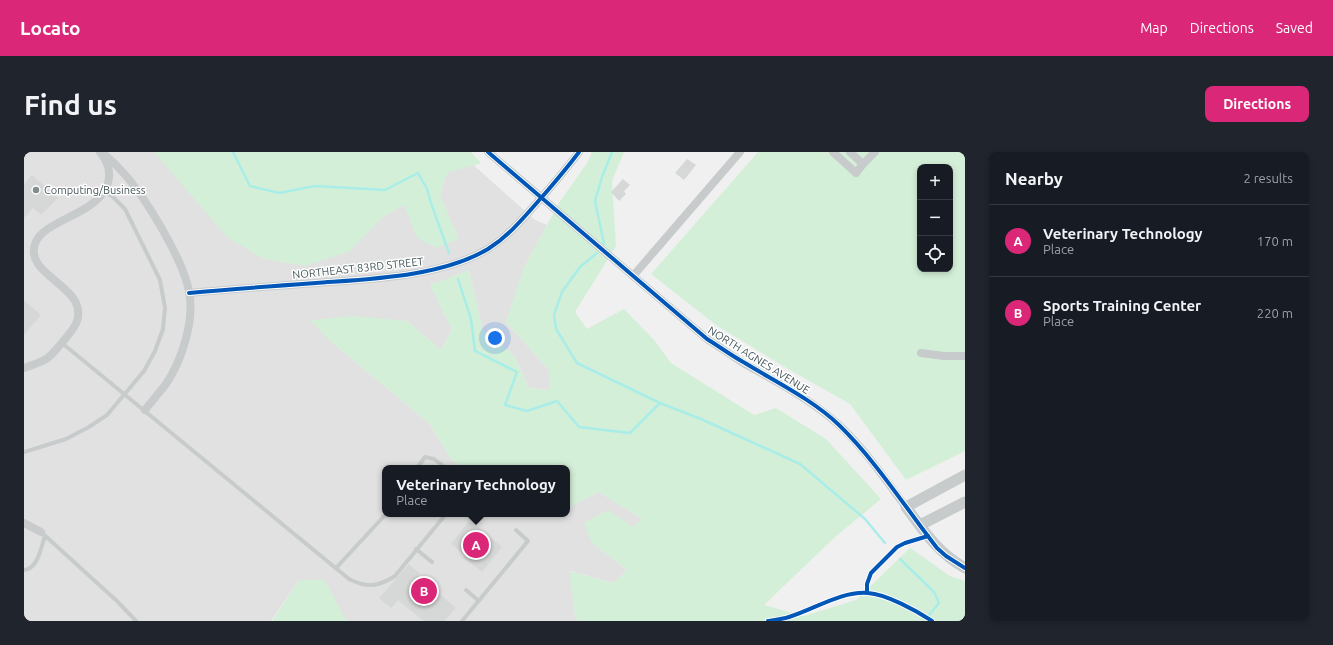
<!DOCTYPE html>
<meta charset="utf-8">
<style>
:root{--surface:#171b24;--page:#20242c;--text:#f1f3f6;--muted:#9ea1a6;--line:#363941;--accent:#db2777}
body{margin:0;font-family:Ubuntu,sans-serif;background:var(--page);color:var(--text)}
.controls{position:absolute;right:12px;top:12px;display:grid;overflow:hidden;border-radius:8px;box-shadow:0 2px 6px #0003}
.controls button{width:36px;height:36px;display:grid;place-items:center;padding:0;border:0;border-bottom:1px solid var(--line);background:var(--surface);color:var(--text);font:20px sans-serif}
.you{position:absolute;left:471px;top:186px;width:14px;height:14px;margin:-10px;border:3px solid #fff;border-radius:50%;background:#1a73e8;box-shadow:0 0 0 6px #1a73e833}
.badge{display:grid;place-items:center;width:26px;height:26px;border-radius:50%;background:var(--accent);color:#fff;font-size:13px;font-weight:700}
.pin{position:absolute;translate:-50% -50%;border:2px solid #fff;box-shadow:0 1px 4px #0006}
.popup{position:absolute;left:358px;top:313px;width:188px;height:52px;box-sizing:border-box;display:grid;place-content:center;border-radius:8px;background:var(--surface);filter:drop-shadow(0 1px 3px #0005);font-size:13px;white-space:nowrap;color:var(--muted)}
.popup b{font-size:15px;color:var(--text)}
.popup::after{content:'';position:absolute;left:50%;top:100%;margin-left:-8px;border:8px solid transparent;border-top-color:var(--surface)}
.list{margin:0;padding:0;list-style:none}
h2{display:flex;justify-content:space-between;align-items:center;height:52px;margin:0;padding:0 16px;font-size:17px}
h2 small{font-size:13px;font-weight:400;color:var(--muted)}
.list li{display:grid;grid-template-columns:26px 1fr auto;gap:12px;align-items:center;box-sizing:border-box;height:72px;padding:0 16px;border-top:1px solid var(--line)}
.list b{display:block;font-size:15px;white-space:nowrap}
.list p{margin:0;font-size:13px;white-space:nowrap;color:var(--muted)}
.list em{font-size:13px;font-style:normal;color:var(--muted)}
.icon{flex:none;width:22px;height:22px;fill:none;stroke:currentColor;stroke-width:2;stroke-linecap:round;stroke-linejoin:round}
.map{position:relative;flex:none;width:941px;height:469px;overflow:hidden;border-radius:8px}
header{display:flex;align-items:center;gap:24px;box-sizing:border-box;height:56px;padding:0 20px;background:var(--accent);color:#fff}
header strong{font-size:19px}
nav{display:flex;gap:22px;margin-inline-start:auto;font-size:14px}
.intro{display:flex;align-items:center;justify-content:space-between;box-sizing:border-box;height:96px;padding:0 24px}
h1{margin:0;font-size:28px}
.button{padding:10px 18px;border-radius:8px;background:var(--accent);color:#fff;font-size:14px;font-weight:700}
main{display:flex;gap:24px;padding:0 24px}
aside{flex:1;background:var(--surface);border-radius:8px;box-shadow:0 2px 6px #0003}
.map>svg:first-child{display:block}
.education{fill:#e2e1e2}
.green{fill:#d4efd7;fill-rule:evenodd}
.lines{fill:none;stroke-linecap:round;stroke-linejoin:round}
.stream{stroke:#a9ede8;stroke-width:2.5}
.building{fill:#d6d8d8}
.service{stroke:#c7cbcc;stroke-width:4}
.minor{stroke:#c7cbcc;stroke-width:8}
.tertiary{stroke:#c7cbcc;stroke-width:11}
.cycleway-casing{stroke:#fff;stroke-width:6}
.cycleway{stroke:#0057b8;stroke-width:4}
.poi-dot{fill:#828d90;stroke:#fff;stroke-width:1.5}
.labels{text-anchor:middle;stroke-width:3;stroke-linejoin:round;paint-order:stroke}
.poi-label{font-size:11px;fill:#47585c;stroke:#fff;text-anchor:start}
.street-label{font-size:11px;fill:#47585c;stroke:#fff}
</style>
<header>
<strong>Locato</strong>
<nav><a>Map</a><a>Directions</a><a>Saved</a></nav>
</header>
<div class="intro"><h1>Find us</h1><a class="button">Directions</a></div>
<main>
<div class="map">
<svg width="941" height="469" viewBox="0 0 941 469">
<rect width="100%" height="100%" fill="#f0f0f0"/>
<polygon class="education" points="0,0 435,0 511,68 523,73 503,111 482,170 525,218 527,238 505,236 490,203 459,179 445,119 407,133 428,178 417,198 383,169 305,188 405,271 428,308 439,316 361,316 361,362 543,362 543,356 575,340 618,367 609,375 568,391 603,418 589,431 546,419 551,464 554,469 323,469 275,428 247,469 0,469"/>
<g class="green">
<polygon points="130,0 447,0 457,11 423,21 416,43 435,87 413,96 393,86 380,53 358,66 326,99 282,114 240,107 203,85"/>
<polygon points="568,0 600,0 588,29 592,94 551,160 563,177 600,157 631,189 647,211 730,263 752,256 802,287 857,347 810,386 740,453 780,464 832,448 886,396 926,424 941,429 941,469 554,469 551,464 545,419 589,431 603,418 568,391 560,371 584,358 609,375 618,367 575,340 543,356 543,316 439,316 428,308 405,271 305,188 286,168 329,164 383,169 417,198 428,178 406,133 445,118 459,179 490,203 505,236 526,238 525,218 482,170 500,115 535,51 563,11"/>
<path d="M734 0H941V299L882 328 826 252 759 214 692 173 627 122ZM896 15H926V117H896Z"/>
<polygon points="275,428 301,428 321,467 323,469 248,469"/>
</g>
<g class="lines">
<g class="stream">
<polyline points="209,0 226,34 255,41 291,34 361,38 394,21 403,37 407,51 425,101"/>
<polyline points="580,92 571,49 578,25 588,0"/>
<polyline points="573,101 556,115 538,140 530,163 532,177 553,211 636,251"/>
<polyline points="434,127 447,167 451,199 493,220 481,253 503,259 533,249 555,275 606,281 636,251 677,267 776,312 841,367 861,391"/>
<polyline points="876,407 910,440 915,451 905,463"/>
</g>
</g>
<g class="building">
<polygon points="663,7 672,13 660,28 651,21"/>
<polygon points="8,23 34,46 17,63 9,56 0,66 0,32"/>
<polygon points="599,27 606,33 600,39 602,42 595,49 587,40"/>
<polygon points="0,148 17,163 0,183"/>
<polygon points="446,368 478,395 458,420 439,405 441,403 427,392"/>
<polygon points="385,412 396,422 394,424 432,456 420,469 400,469 374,448 367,456 355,446"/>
</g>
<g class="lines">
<g class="service">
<path d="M38 191 325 427C343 436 354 435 371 424L422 362"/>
<polyline points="0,300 42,287 65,275 83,263 120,219 131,199 139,177 141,156 136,128 101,57 88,44 80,40"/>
<polyline points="393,316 401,305 410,307 422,316"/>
<polyline points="17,380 94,450 112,469"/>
<polyline points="392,397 408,410"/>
<polyline points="312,416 362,362"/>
<path d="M0 418C14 417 17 395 21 384"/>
<polyline points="442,438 455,449"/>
<polyline points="438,469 504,389 492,378"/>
</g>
<g class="minor">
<path d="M464 0 683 187C696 195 708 204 721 212 753 230 786 247 814 272 840 296 861 327 882 355"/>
<polyline points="809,0 832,21 839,12 851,0"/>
<polyline points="826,0 839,12"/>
<path d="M81 3C105 23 121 48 137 75 148 95 160 116 165 139 171 168 158 208 142 232 135 241 128 249 121 258"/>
<polyline points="609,124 716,0"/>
<path d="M165 141C208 137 250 134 292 131 346 127 417 125 464 97 486 83 501 64 518 45 531 30 543 16 555 0"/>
<polyline points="897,201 920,204 941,204"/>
<path d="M0 216C24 208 25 207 41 187 45 182 51 176 53 169 64 134 0 124 11 92 19 68 71 63 83 34 88 21 84 10 76 0"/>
<polyline points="0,371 17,380"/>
</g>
<g class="tertiary">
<path d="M941 323 882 355C900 379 913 400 941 416"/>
<polyline points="896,373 941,350"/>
</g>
<g class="cycleway-casing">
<g id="cycleway">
<path d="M464 0 683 187C696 195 708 204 721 211 752 230 789 248 815 273 852 309 881 355 913 396L922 404 941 416"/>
<path d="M165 141C208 137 250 134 292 131 346 127 417 125 464 97 486 83 501 64 518 45 531 30 543 16 555 0"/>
<polyline points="843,440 843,432 847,421 873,395 881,391 904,384"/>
<path d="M744 469C751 468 759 467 765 465 791 457 817 439 844 441 862 442 893 459 908 469"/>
</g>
</g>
<use href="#cycleway" class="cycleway"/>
</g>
<circle class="poi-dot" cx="12" cy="38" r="4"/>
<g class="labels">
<g class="poi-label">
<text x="20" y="42">Computing/Business</text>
</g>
<g class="street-label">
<text transform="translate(334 116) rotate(-6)" y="4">NORTHEAST 83RD STREET</text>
<text transform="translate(735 208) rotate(32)" y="4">NORTH AGNES AVENUE</text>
</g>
</g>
</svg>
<div class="controls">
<button>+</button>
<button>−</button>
<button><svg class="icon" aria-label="locate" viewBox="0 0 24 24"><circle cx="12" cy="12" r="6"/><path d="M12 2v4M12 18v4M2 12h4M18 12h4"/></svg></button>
</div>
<div class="you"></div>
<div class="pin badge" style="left:452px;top:393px">A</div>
<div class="popup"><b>Veterinary Technology</b>Place</div>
<div class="pin badge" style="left:400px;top:439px">B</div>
</div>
<aside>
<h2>Nearby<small>2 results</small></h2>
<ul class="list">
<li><span class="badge">A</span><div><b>Veterinary Technology</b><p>Place</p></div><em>170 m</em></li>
<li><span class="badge">B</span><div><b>Sports Training Center</b><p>Place</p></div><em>220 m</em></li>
</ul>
</aside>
</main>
